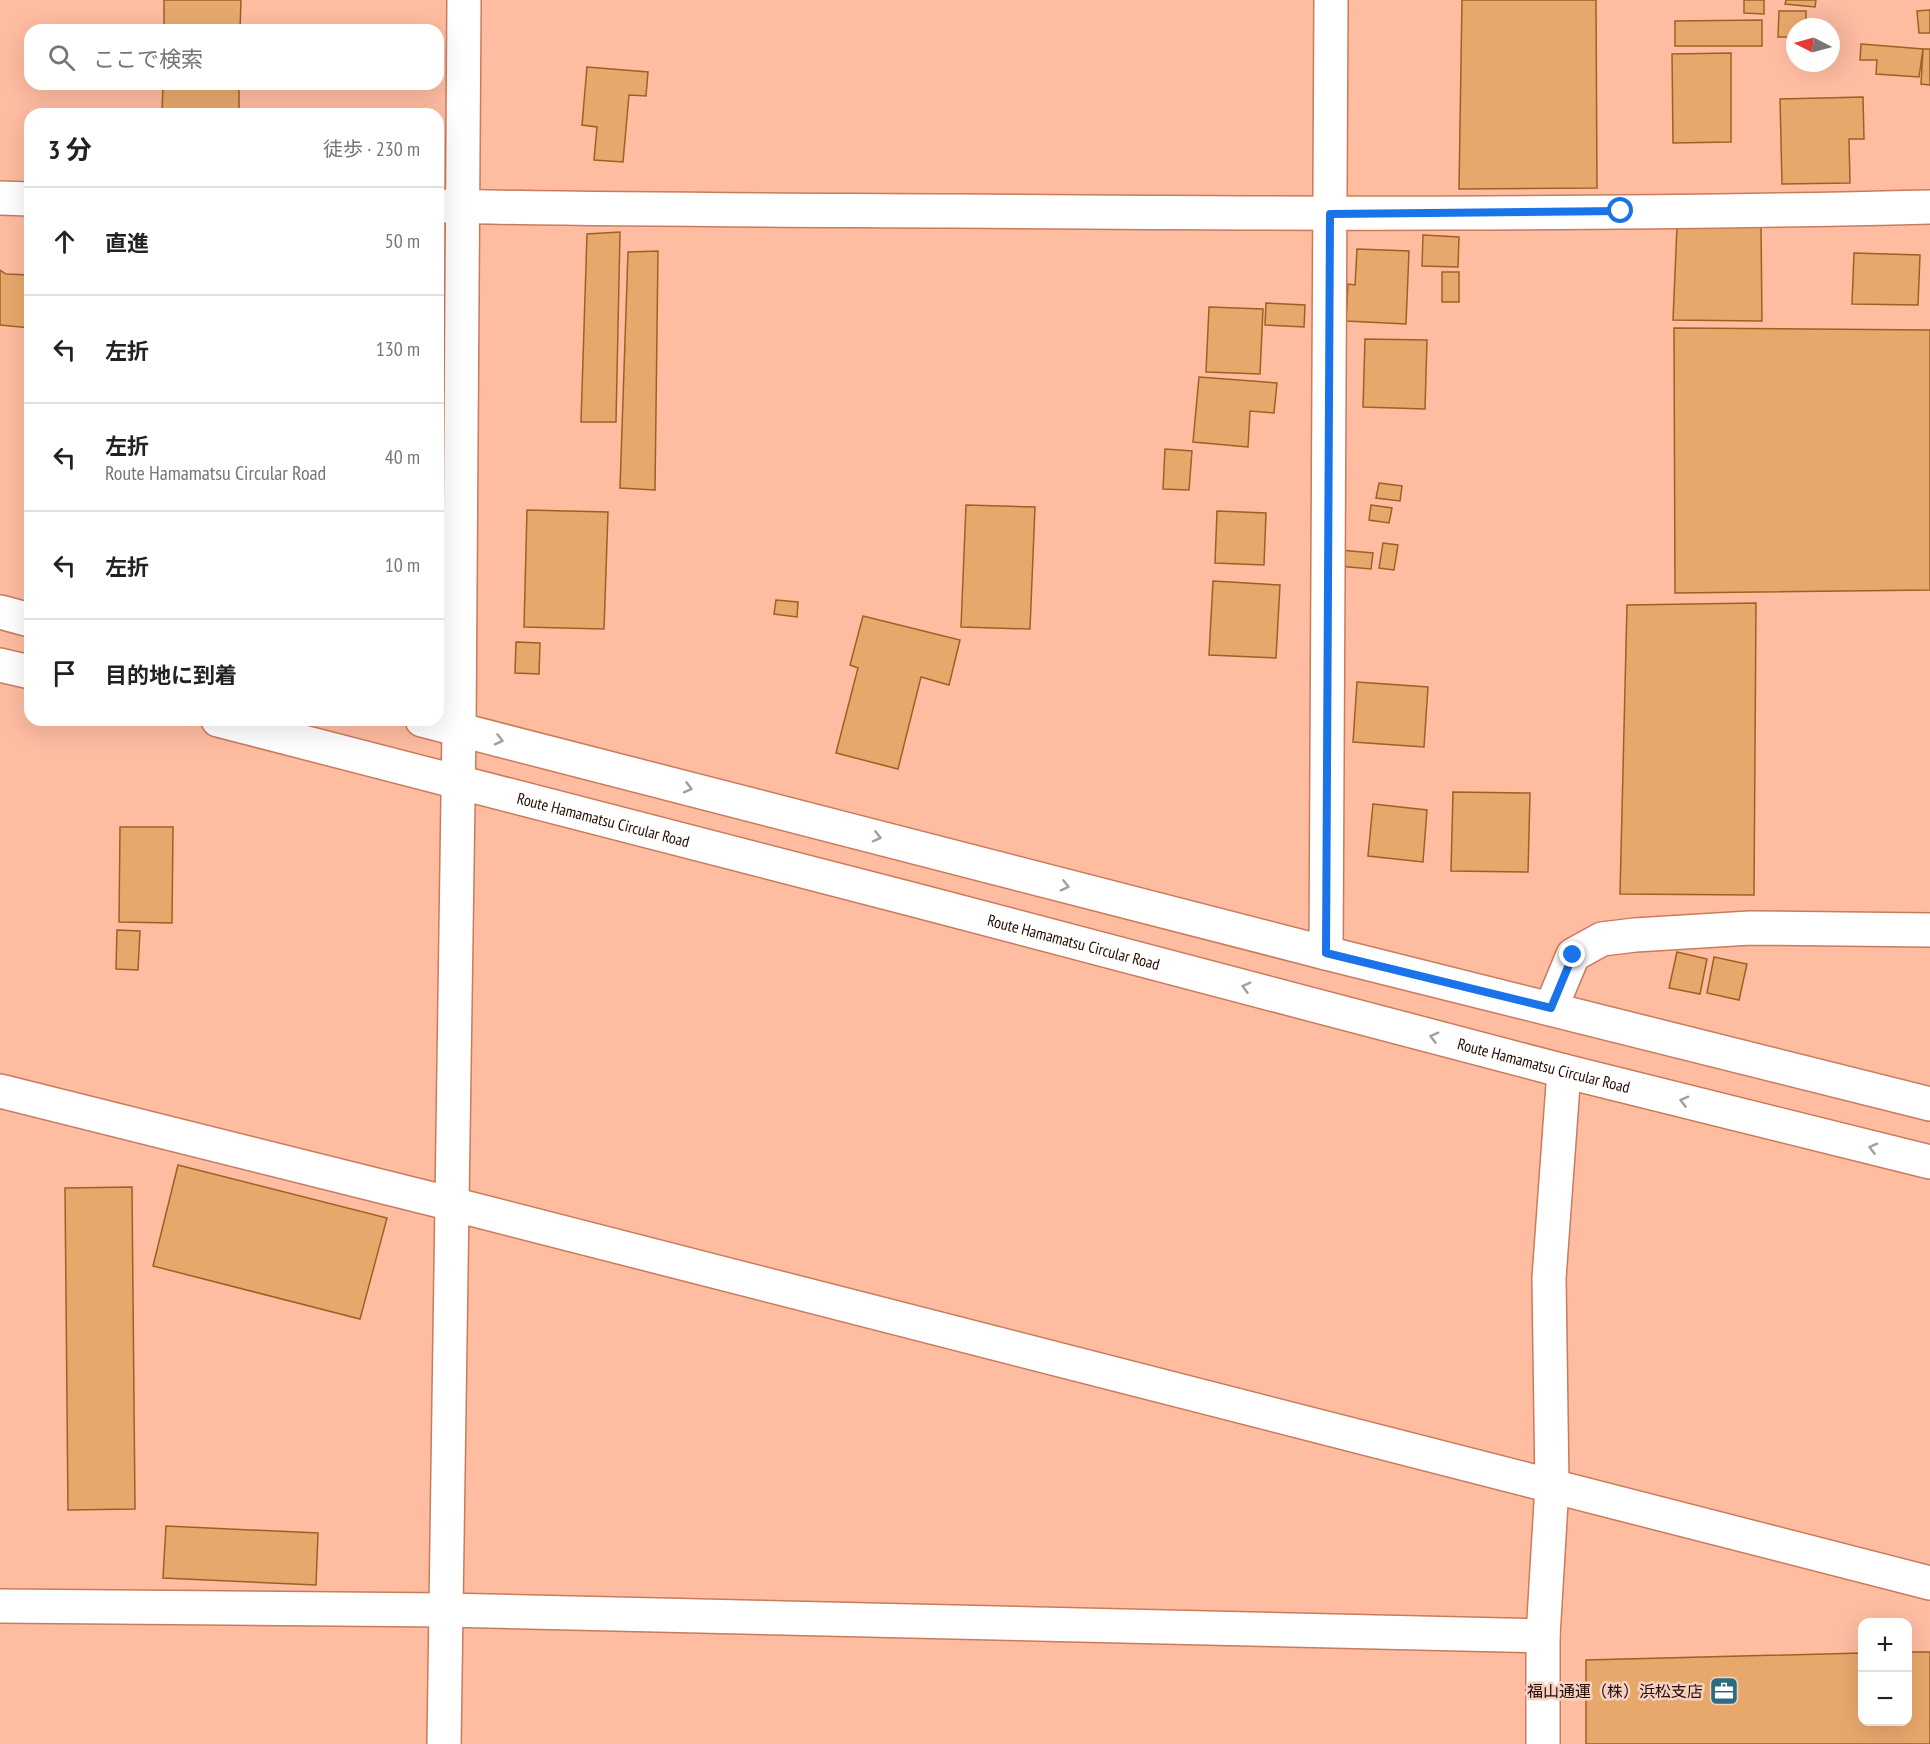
<!DOCTYPE html>
<html lang="ja">
<meta charset="utf-8">
<style>
:root{--surface:#fff;--page:#f2f2f2;--text:#222;--muted:#767676;--line:#e0e0e0}
body{margin:0;font-family:"PT Sans Narrow","Noto Sans JP",sans-serif;background:var(--page);color:var(--text)}
.controls{position:absolute;right:18px;bottom:18px;display:grid;overflow:hidden;border-radius:12px;box-shadow:0 6px 24px #0002}
.controls button{width:54px;height:54px;display:grid;place-items:center;padding:0;border:0;border-bottom:2px solid var(--line);background:var(--surface);color:var(--text);font:30px sans-serif}
.compass{position:absolute;left:1786px;top:18px;width:54px;height:54px;border-radius:50%;background:var(--surface);box-shadow:0 6px 24px #0002;rotate:276deg}
.stop{position:absolute;width:18px;height:18px;margin:-14px;border:4px solid #1a73e8;border-radius:50%;background:#fff}
.stop.end{background:#1a73e8;border-color:#fff;box-shadow:0 2px 6px #0008}
.list{margin:0;padding:0;list-style:none}
h2{display:flex;justify-content:space-between;align-items:center;height:78px;margin:0;padding:0 24px;font-size:26px}
h2 small{font-size:20px;font-weight:400;color:var(--muted)}
.list li{display:grid;grid-template-columns:39px 1fr auto;gap:18px;align-items:center;box-sizing:border-box;height:108px;padding:0 24px;border-top:2px solid var(--line)}
.list b{display:block;font-size:22px;white-space:nowrap}
.list p{margin:0;font-size:20px;white-space:nowrap;color:var(--muted)}
.list em{font-size:20px;font-style:normal;color:var(--muted)}
.icon{flex:none;width:33px;height:33px;fill:none;stroke:currentColor;stroke-width:2;stroke-linecap:round;stroke-linejoin:round}
.map{position:relative;flex:none;width:1930px;height:1744px;overflow:hidden}
.search{position:absolute;background:var(--surface);box-shadow:0 6px 24px #0002;left:24px;top:24px;width:420px;height:66px;display:flex;align-items:center;gap:15px;box-sizing:border-box;padding:0 21px;border-radius:18px;color:var(--muted);font-size:22px}
.panel{position:absolute;background:var(--surface);box-shadow:0 6px 24px #0002;left:24px;top:108px;width:420px;height:618px;border-radius:18px}
.map>svg:first-child{display:block}
.building{fill:#e8a86c;stroke:#9d6123;stroke-width:1.5}
.lines{fill:none;stroke-linecap:round;stroke-linejoin:round}
.minor-casing{stroke:#c97b5c;stroke-width:36}
.major-casing{stroke:#c97b5c;stroke-width:36}
.minor{stroke:#fff;stroke-width:33}
.major{stroke:#fff;stroke-width:33}
.oneway{stroke:#a99d99}
.route{stroke:#1a73e8;stroke-width:8}
.labels{text-anchor:middle;stroke-width:5;stroke-linejoin:round;paint-order:stroke}
.street-label{font-size:16px;fill:#270901;stroke:#f4d2c4}
.poi-label{font-size:16px;fill:#270901;stroke:#f4d2c4;text-anchor:end}
</style>
<div class="map">
<svg width="1930" height="1744" viewBox="0 0 1930 1744">
<rect width="100%" height="100%" fill="#febca1"/>
<g class="building">
<polygon points="164,0 241,0 240,30 164,30"/>
<polygon points="1462,0 1596,0 1597,188 1459,189"/>
<polygon points="1744,0 1764,0 1764,14 1744,13"/>
<polygon points="1786,0 1816,0 1815,7 1785,4"/>
<polygon points="1930,10 1930,33 1919,33 1917,11"/>
<polygon points="1779,11 1806,11 1806,27 1795,27 1795,37 1778,37"/>
<polygon points="1762,20 1762,46 1675,46 1675,21"/>
<polygon points="1861,44 1923,49 1919,77 1876,74 1877,60 1860,60"/>
<polygon points="1923,49 1930,49 1930,85 1921,84"/>
<polygon points="1731,53 1731,142 1673,143 1672,54"/>
<polygon points="587,67 648,72 646,96 629,95 623,162 594,160 597,127 582,125"/>
<polygon points="163,84 239,84 239,114 162,114"/>
<polygon points="1863,97 1864,139 1849,139 1850,183 1782,184 1780,99"/>
<polygon points="1761,225 1762,321 1673,320 1677,227"/>
<polygon points="620,232 616,422 581,422 587,234"/>
<polygon points="1423,235 1459,237 1458,267 1422,266"/>
<polygon points="1357,249 1409,251 1406,324 1346,321 1348,284 1355,285"/>
<polygon points="658,251 655,490 620,488 628,252"/>
<polygon points="1854,253 1920,255 1918,305 1852,304"/>
<polygon points="0,270 6,274 30,275 30,328 0,325"/>
<rect x="1442" y="272" width="17" height="30"/>
<polygon points="1266,303 1305,305 1304,327 1265,325"/>
<polygon points="1209,307 1263,309 1260,374 1206,372"/>
<polygon points="1674,328 1930,330 1930,590 1675,593"/>
<polygon points="1365,339 1427,340 1425,409 1363,407"/>
<polygon points="1199,377 1277,383 1274,413 1250,411 1248,447 1193,442"/>
<polygon points="1165,449 1192,451 1189,490 1163,489"/>
<polygon points="1379,483 1402,486 1400,501 1376,498"/>
<polygon points="966,505 1035,507 1030,629 961,627"/>
<polygon points="1371,505 1392,508 1389,523 1369,520"/>
<polygon points="527,510 608,512 604,629 524,627"/>
<polygon points="1217,511 1266,513 1264,565 1215,563"/>
<polygon points="1383,543 1398,545 1394,570 1379,568"/>
<polygon points="1340,550 1373,553 1371,569 1338,566"/>
<polygon points="1213,581 1280,585 1276,658 1209,655"/>
<polygon points="776,600 798,602 797,617 774,614"/>
<polygon points="1756,603 1754,895 1620,894 1627,605"/>
<polygon points="863,616 960,640 949,685 921,677 898,769 836,753 858,668 850,665"/>
<polygon points="516,642 540,643 539,674 515,673"/>
<polygon points="1357,682 1428,687 1424,747 1353,742"/>
<polygon points="1453,792 1530,793 1528,872 1451,871"/>
<polygon points="1373,804 1427,810 1423,862 1368,856"/>
<polygon points="120,827 173,827 172,923 119,922"/>
<polygon points="117,930 140,931 138,970 116,969"/>
<polygon points="1677,952 1707,959 1700,994 1669,988"/>
<polygon points="1714,957 1747,964 1739,1000 1707,993"/>
<polygon points="178,1165 387,1218 360,1319 153,1266"/>
<polygon points="132,1187 135,1509 68,1510 65,1188"/>
<polygon points="166,1526 318,1533 316,1585 163,1578"/>
<polygon points="1908,1652 1930,1652 1930,1744 1586,1744 1586,1660 1862,1653 1862,1722 1908,1722"/>
</g>
<g class="lines">
<g class="minor-casing">
<g id="minor">
<polyline points="0,198 30,199"/>
<path d="M438 206C610 210 783 210 955 211 1280 214 1605 215 1930 207"/>
<polyline points="1326,953 1331,0"/>
<polyline points="1551,1008 1573,955 1602,939 1635,935 1750,928 1930,930"/>
<polyline points="0,1091 452,1204 1930,1583"/>
<polyline points="0,1606 445,1610 1543,1636"/>
<polyline points="444,1744 459,730 464,0"/>
<polyline points="1543,1744 1543,1636 1552,1486 1549,1278 1564,1071"/>
</g>
</g>
<g class="major-casing">
<g id="major">
<polyline points="0,612 30,620"/>
<polyline points="0,665 30,672"/>
<path id="s1" d="M218 720 911 899 1564 1071 1930 1162"/>
<polyline points="422,720 1326,953 1930,1104"/>
</g>
</g>
<use href="#minor" class="minor"/>
<use href="#major" class="major"/>
</g>
<defs><path id="oneway-chevron" d="M-2-3.5L2.5 0L-2 3.5" fill="none" stroke-width="1.6" stroke-linecap="round" stroke-linejoin="round" transform="scale(1.5)"/></defs>
<g class="oneway">
<use href="#oneway-chevron" transform="translate(499 740) rotate(14)"/>
<use href="#oneway-chevron" transform="translate(688 788) rotate(14)"/>
<use href="#oneway-chevron" transform="translate(877 837) rotate(14)"/>
<use href="#oneway-chevron" transform="translate(1065 886) rotate(14)"/>
<use href="#oneway-chevron" transform="translate(1246 987) rotate(-165)"/>
<use href="#oneway-chevron" transform="translate(1434 1037) rotate(-165)"/>
<use href="#oneway-chevron" transform="translate(1684 1101) rotate(-166)"/>
<use href="#oneway-chevron" transform="translate(1873 1148) rotate(-166)"/>
</g>
<g class="lines">
<polyline class="route" points="1573,955 1551,1008 1326,953 1330,214 1621,211"/>
</g>
<defs>
<g id="office-square" transform="scale(1.5)"><rect x="-9" y="-9" width="18" height="18" rx="4" fill="#2c6c81" stroke="#f4d2c4"/><path d="M-6-3h4V-5.5h4V-3h4V5H-6ZM-1-4.5V-3h2v-1.5ZM-6 0V1H6V0Z" fill="#fff"/></g>
</defs>
<g fill-rule="evenodd">
<use href="#office-square" x="1724" y="1691"/>
</g>
<g class="labels">
<g class="street-label">
<text dy="6" stroke="none"><textPath href="#s1" startOffset="398">Route Hamamatsu Circular Road</textPath></text>
<text dy="6" stroke="none"><textPath href="#s1" startOffset="884">Route Hamamatsu Circular Road</textPath></text>
<text dy="6" stroke="none"><textPath href="#s1" startOffset="1370">Route Hamamatsu Circular Road</textPath></text>
</g>
<g class="poi-label">
<text x="1703" y="1697">福山通運（株）浜松支店</text>
</g>
</g>
</svg>
<div class="controls">
<button>+</button>
<button>−</button>
</div>
<svg class="compass" viewBox="-18 -18 36 36"><path d="M0-13l5 13h-10z" fill="#e53935"/><path d="M0 13l5-13h-10z" fill="#767676"/></svg>
<div class="stop" style="left:1621px;top:211px"></div>
<div class="stop end" style="left:1573px;top:955px"></div>
<div class="search"><svg class="icon" aria-label="search" viewBox="0 0 24 24"><circle cx="10" cy="10" r="6"/><path d="M15 15l6 6"/></svg>ここで検索</div>
<section class="panel">
<h2>3 分<small>徒歩 · 230 m</small></h2>
<ul class="list">
<li><svg class="icon" aria-label="ahead" viewBox="0 0 24 24"><path d="M12 20V5M6 11l6-6 6 6"/></svg><div><b>直進</b></div><em>50 m</em></li>
<li><svg class="icon" aria-label="left" viewBox="0 0 24 24"><path d="M17 20v-9H6M10 6l-5 5 5 5"/></svg><div><b>左折</b></div><em>130 m</em></li>
<li><svg class="icon" aria-label="left" viewBox="0 0 24 24"><path d="M17 20v-9H6M10 6l-5 5 5 5"/></svg><div><b>左折</b><p>Route Hamamatsu Circular Road</p></div><em>40 m</em></li>
<li><svg class="icon" aria-label="left" viewBox="0 0 24 24"><path d="M17 20v-9H6M10 6l-5 5 5 5"/></svg><div><b>左折</b></div><em>10 m</em></li>
<li><svg class="icon" aria-label="arrive" viewBox="0 0 24 24"><path d="M6 21V4h12l-3 4 3 4H6"/></svg><div><b>目的地に到着</b></div></li>
</ul>
</section>
</div>
